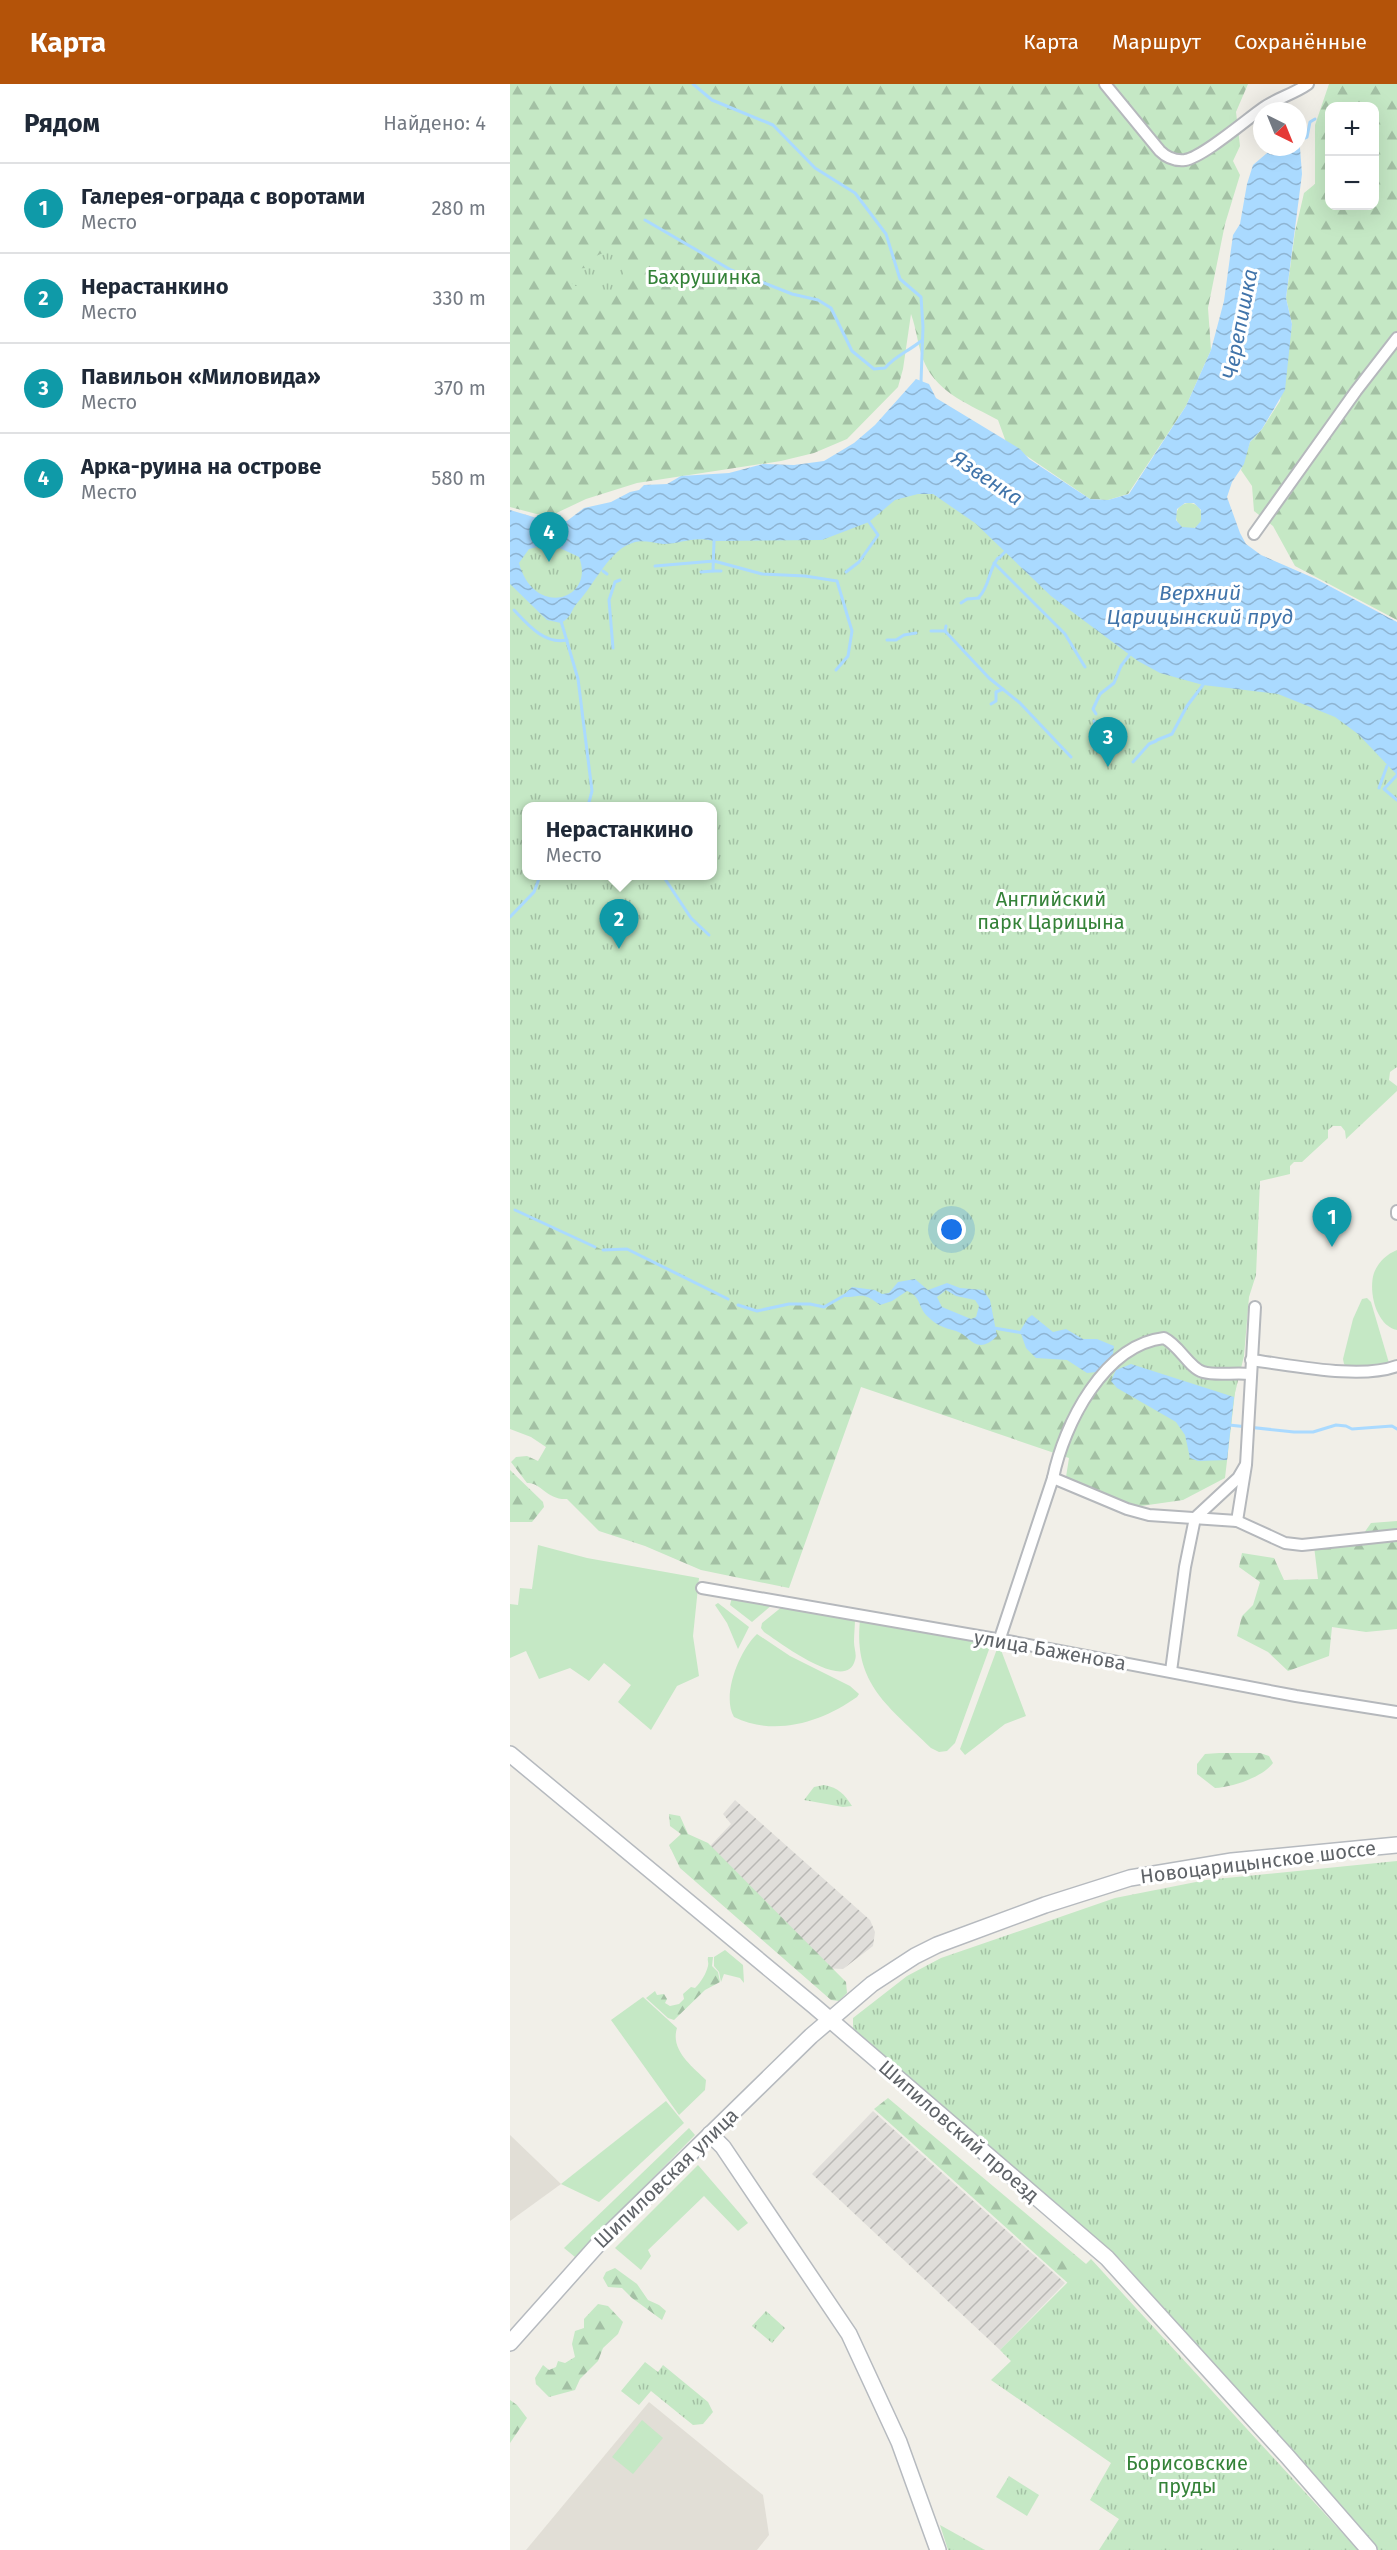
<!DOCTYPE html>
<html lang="ru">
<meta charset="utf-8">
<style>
:root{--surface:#fff;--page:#f2f2f3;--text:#1f2937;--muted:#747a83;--line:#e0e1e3;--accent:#b45309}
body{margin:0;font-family:"Fira Sans",sans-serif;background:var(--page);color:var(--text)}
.controls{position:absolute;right:18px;top:18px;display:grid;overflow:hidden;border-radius:12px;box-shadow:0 6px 24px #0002}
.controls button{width:54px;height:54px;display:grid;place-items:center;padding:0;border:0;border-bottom:2px solid var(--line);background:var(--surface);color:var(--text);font:30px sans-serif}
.compass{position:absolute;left:743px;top:18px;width:54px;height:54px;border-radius:50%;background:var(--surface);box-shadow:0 6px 24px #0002;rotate:137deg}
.you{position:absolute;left:442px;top:1146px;width:21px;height:21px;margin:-15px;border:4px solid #fff;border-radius:50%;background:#1a73e8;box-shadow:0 0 0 9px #1a73e833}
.badge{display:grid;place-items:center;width:39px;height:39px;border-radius:50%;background:var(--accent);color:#fff;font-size:20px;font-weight:700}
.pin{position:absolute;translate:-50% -50px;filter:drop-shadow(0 2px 3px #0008)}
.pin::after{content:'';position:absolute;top:32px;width:21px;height:18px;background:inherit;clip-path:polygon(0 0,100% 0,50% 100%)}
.popup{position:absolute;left:12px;top:718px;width:195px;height:78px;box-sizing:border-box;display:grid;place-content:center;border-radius:12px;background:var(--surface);filter:drop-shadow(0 2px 4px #0005);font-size:20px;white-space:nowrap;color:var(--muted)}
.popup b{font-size:22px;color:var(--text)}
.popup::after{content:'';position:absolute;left:50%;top:100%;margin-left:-12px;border:12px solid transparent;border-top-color:var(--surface)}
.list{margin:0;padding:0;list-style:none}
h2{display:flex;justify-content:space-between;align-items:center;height:78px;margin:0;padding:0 24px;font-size:26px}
h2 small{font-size:20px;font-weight:400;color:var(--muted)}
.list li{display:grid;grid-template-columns:39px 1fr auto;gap:18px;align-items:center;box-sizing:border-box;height:90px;padding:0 24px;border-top:2px solid var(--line)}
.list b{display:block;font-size:22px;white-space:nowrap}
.list p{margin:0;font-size:20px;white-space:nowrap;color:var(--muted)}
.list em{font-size:20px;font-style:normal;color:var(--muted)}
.map{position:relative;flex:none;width:887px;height:2466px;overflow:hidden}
header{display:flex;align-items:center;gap:36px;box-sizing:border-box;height:84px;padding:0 30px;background:var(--accent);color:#fff}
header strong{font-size:28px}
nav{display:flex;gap:33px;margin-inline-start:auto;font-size:21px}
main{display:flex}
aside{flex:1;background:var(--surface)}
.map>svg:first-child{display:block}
.industrial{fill:url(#industrial-furrows)}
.education{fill:#e1ded6}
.green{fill:#c5e8c5}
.forest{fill:url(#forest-firs);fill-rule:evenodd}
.park{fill:url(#park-tufts);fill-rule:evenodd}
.water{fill:url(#water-waves);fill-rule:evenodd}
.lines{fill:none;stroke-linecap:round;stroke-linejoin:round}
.stream{stroke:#aadaff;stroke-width:3}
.street-casing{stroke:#b5b8bc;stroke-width:14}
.secondary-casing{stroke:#b6babf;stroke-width:18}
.street{stroke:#fff;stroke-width:10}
.secondary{stroke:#fff;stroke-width:15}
.labels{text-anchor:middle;stroke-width:6;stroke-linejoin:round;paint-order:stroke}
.park-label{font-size:20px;fill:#348238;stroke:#fff}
.street-label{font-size:20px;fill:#5f6368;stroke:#fff}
.water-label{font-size:21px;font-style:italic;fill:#4174aa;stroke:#fff}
</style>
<header>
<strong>Карта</strong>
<nav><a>Карта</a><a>Маршрут</a><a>Сохранённые</a></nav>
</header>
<main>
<aside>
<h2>Рядом<small>Найдено: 4</small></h2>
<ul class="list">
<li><span class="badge" style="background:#0f9aa8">1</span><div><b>Галерея-ограда с воротами</b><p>Место</p></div><em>280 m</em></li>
<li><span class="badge" style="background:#0f9aa8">2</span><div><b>Нерастанкино</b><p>Место</p></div><em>330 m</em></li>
<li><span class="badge" style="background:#0f9aa8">3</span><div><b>Павильон «Миловида»</b><p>Место</p></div><em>370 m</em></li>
<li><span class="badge" style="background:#0f9aa8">4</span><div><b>Арка-руина на острове</b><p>Место</p></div><em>580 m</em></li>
</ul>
</aside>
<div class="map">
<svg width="887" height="2466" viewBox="0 0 887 2466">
<defs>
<pattern id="industrial-furrows" width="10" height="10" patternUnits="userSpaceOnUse" patternTransform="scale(1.5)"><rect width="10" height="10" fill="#e0deda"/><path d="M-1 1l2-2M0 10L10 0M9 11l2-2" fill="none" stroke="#b9b8b5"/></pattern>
<pattern id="forest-firs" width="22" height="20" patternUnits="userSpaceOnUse" patternTransform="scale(1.5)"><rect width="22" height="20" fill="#c5e8c5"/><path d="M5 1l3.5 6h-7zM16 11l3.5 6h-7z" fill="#a3c0a4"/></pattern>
<pattern id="park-tufts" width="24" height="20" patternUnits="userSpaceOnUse" patternTransform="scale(1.5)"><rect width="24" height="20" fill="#c5e8c5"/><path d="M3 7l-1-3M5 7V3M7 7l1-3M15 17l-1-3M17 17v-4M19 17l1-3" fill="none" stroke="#a3c0a4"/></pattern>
<pattern id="water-waves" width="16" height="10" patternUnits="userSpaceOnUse" patternTransform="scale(1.5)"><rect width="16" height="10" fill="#aadaff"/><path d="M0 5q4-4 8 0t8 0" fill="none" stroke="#8eb4d2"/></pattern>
</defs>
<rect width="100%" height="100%" fill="#f1efe8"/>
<g class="industrial">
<polygon points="225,1716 360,1836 365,1848 363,1862 333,1885 311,1884 182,1781 221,1740 213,1730"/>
<polygon points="363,2027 555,2199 490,2266 302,2090"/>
</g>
<g class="education">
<polygon points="0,2051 51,2100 0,2137"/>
<polygon points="139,2318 253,2411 259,2451 247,2466 16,2466"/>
</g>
<g class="green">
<circle cx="679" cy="432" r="13"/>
<path d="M887 1166V1246C866 1242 858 1207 864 1189 868 1178 877 1170 887 1166Z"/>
<polygon points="857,1214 861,1218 879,1279 873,1282 838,1283 834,1280 833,1275 843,1235 852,1215"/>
<polygon points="28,1461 77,1474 189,1494 183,1552 189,1592 167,1602 141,1646 108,1618 121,1601 94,1579 79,1597 60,1584 29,1595 16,1567 0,1574 0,1520 8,1521 10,1504 22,1505"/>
<polygon points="222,1513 263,1520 242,1538 220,1521"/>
<polygon points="208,1519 239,1543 228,1565 217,1539 205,1521"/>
<path d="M273 1522 345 1534C345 1542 344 1550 344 1558 344 1564 347 1571 345 1576 337 1610 269 1558 254 1548L251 1544 252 1539Z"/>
<path d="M350 1536 481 1560 445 1659 437 1667 429 1668 421 1664C380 1623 343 1601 350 1536Z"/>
<path d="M247 1550 280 1572 340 1602 349 1610 347 1613C312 1638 265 1653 224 1633 211 1611 230 1566 247 1550Z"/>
<polygon points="487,1565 491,1566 516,1632 495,1640 455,1671 450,1665"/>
<polygon points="215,1866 233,1881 234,1899 230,1894 214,1890 211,1898 209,1888 204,1882 204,1873"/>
<path d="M133 1913 167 1944C160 1966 182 1982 196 1996L195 2006 169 2031 101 1936Z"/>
<polygon points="156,2017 174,2039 89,2118 51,2100"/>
<polygon points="179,2044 185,2051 65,2173 54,2164"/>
<polygon points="188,2081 238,2139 228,2147 194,2112 138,2166 141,2172 131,2186 105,2164"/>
<polygon points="132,2336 153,2354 123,2390 102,2373"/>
</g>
<g class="forest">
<path d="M0 0H738L726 28 730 62 723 77 730 91 715 140 698 224 701 266 676 322 618 410 598 416 580 415 496 358 488 336C461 321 429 310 415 280 408 265 407 246 401 230L393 285 388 303 337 355 304 369 271 377 127 399 76 415 38 433 0 423Z"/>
<path d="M819 0H887V536L785 482 763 442 744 427 742 402 731 386 740 358 752 345 770 317 782 240 776 214 785 148 794 109 805 100V41ZM820 22H864V122H820Z"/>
<path d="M0 616 16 722V792H202V722L88 641 753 1069 715 1394 673 1416 624 1423 556 1393 559 1374 351 1303 279 1504 191 1486 135 1462 89 1447 57 1415C36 1416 31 1398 17 1399L1 1378 6 1373 17 1372 28 1377 36 1363 21 1353 0 1345Z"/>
<polygon points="0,1386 33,1418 34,1423 22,1438 0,1438"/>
<polygon points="887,1437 887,1545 856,1548 822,1543 819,1572 778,1587 758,1568 727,1552 732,1532 743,1521 750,1498 729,1483 732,1469 764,1474 774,1496 808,1495 803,1454 854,1449 861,1439"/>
<path d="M709 1669H750L759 1672 763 1679C753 1693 723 1703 705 1704L687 1690V1680L695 1670Z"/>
<polygon points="159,1730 170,1732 178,1750 198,1759 336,1898 337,1909 329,1917 321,1916 170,1784 159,1761 171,1750 160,1742"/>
<path d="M198 1873H203L202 1882 208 1888 210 1898 195 1906 164 1936 158 1934 136 1914 145 1907 147 1911 154 1910 157 1915 155 1919 160 1922 169 1920 174 1915 173 1910 181 1903 185 1904C191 1898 196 1890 198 1882 199 1879 197 1876 198 1873Z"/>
<polygon points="378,2014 582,2185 560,2201 364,2025"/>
<polygon points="105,2184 127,2200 138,2216 149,2221 156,2227 152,2236 122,2214 112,2204 98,2203 93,2194 96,2188"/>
<polygon points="88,2220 98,2222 113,2238 108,2250 93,2264 88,2277 70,2295 65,2306 39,2313 26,2300 25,2294 33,2281 39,2286 46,2283 48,2277 55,2279 65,2273 62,2260 65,2247 74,2244 74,2235"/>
<polygon points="0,2316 7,2321 17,2334 0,2359"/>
</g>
<g class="park">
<path d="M107 163C120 179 113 196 103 211H95L87 215 72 202H64L61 198 60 185 76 184 86 172Z"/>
<path d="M385 373 887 604V983L880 988 879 996 887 1002V1007L836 1055 835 1047 831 1042H823L818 1046V1054L792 1078H784L780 1082V1090L750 1097 746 1191 739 1213 734 1272 724 1313 721 1342 617 1294 590 1271 520 1253 510 1247 496 1244H457L400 1200 380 1212 343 1207 314 1223 300 1220H279L247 1227 228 1221 117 1165 93 1166 5 1126 0 1127V449ZM16 722H202V792H16Z"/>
<path d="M314 1701C329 1704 334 1710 342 1722L333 1723 294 1716 304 1703Z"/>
<polygon points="887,1777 887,2466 867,2466 782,2375 611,2176 343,1947 343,1934 397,1892 431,1874 605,1814 696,1796"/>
<polygon points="581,2175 848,2466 589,2466 609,2435 580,2416 601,2379 481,2296 501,2277 490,2266"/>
<polygon points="256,2227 275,2244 262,2259 242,2242"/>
<polygon points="135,2278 148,2288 153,2281 198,2318 203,2328 193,2340 183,2341 141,2307 129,2321 111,2307"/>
<polygon points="499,2392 529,2411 517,2432 486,2413"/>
<polygon points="430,2441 475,2466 438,2466"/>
</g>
<g class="water">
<path d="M788 38 792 90 776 214 782 240 775 306 752 345 740 358 734 380 722 398 717 413 730 449 736 460 751 471 806 495 887 538V691L848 650 825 633 768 610 693 601 650 589 628 577 541 512 465 439 423 410H408L385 416 359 438 312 456 204 457C182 452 172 460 153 460 144 459 134 456 125 458 99 465 85 500 68 518 60 527 63 532 51 539L37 536 0 500V426L37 437H57L74 424 101 418 120 408 129 406 134 401 157 400 171 392 219 389 253 380 284 381 314 377 344 359 365 341 406 295 419 300 426 314 510 365 519 375 580 415 598 416 619 410 676 322 701 266 714 217 723 151 730 140 737 100 743 81 764 63H788ZM675 419H684L691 426V437L685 444 672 443 666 436 667 425ZM41 460 69 473C86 516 24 535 9 479L19 465Z"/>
<path d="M405 1195 418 1206 437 1199 450 1204 473 1206 480 1216 487 1252C466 1273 460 1251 446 1247 434 1244 426 1241 417 1232 408 1223 411 1212 397 1207L382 1217 370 1221C351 1206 351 1214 331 1213L342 1203 365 1206 372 1210 379 1209 388 1198ZM436 1206 446 1212 465 1216 469 1222 466 1233 461 1235 432 1223 427 1213Z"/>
<polygon points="522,1231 543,1248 556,1245 573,1255 587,1255 604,1262 603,1270 587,1288 577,1289 557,1276 526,1274 516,1264 510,1247 518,1234"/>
<polygon points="621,1280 724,1313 717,1376 688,1377 680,1374 675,1351 666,1338 607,1304 601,1297 606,1286"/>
</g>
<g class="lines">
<g class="stream">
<polyline points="183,0 202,16 263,41 305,84 345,109 376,150 390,195 411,213 413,243 411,298"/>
<polyline points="790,56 797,53 800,38 805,35"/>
<path d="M135 136 221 186 282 210 308 216 321 224 342 267 364 285 375 284C385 272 399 267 411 257"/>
<polyline points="489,474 495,468"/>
<polyline points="484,479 555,550 575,583"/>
<polyline points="145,482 204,477 252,490 295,492 327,497 342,547 338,572 326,586"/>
<polyline points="93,487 97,490"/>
<polyline points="203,487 211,487"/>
<polyline points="191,488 203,487 204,457"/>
<polyline points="336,488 349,478 368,451 359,438"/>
<path d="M469 513C480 502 478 486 488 474"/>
<polyline points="451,519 457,515 469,514"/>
<path d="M4 526C18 541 35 561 57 556"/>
<polyline points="51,537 68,595 82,707 78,722"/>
<polyline points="436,542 435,547 479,594 510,619 561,673"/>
<polyline points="421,547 435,547"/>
<polyline points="377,556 386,556 394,551 406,549"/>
<polyline points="103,564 99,516 105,498 110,496"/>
<polyline points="611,582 620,570"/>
<polyline points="481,620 486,617 486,608 493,605"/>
<polyline points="586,630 583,625 590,610 604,599 611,582"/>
<polyline points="584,637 586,644 584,664"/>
<polyline points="647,656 662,650 677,622 693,601"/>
<polyline points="623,678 639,660 646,657"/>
<polyline points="887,691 874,705 887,716"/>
<polyline points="869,704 877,682"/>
<polyline points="153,792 181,834 199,851"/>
<polyline points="0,833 24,808 30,792"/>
<polyline points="5,1126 85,1163"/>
<polyline points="93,1166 117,1165 218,1215"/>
<polyline points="228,1221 247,1227 279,1220 300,1220 314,1223 335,1211"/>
<polyline points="484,1244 513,1249"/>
<polyline points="719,1341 784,1348 803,1348 826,1341 836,1342 842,1345 882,1342 887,1345"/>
</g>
<g class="street-casing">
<g id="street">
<path d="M595 0 650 67C657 74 665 77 675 76 693 73 737 35 753 24 767 14 784 10 798 0"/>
<polyline points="744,450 846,307 887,254"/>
<polyline points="887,1127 887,1130"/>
<path d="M741 1276C782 1281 850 1296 887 1282"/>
<polyline points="543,1394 617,1425 639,1431 727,1437 775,1459 792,1461 887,1451"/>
<polyline points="727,1437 736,1381 745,1223"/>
<polyline points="192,1504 503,1558 786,1612 887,1628"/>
<path d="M489 1557 543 1394C554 1340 594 1261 654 1254 670 1262 679 1284 693 1288 707 1292 725 1288 740 1290"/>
<polyline points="661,1587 675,1483 685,1434 728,1394 735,1382"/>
</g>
</g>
<g class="secondary-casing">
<g id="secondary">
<polyline points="0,1670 304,1922 597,2174 777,2372 859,2466"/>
<polyline points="200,2050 213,2063 339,2250 389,2358 428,2466"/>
<polyline points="0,2259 91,2157 301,1952 362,1900 405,1872 427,1861 535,1821 620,1794 722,1777 887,1761"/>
</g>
</g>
<use href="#street" class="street"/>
<use href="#secondary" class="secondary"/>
</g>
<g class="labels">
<g class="park-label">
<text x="194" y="200">Бахрушинка</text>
<text x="541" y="822">Английский<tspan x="541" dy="23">парк Царицына</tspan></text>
<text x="677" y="2386">Борисовские<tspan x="677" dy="23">пруды</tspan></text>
</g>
<g class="street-label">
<text transform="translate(540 1566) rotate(10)" y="7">улица Баженова</text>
<text transform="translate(748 1778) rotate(-7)" y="7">Новоцарицынское шоссе</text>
<text transform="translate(449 2047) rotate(41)" y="7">Шипиловский проезд</text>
<text transform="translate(156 2094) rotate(-44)" y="7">Шипиловская улица</text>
</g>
<g class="water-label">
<text transform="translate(730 240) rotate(-79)" y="7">Черепишка</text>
<text transform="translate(477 394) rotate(34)" y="7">Язвенка</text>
<text x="690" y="516">Верхний<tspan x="690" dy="24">Царицынский пруд</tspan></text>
</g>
</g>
</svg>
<div class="controls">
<button>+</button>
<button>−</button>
</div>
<svg class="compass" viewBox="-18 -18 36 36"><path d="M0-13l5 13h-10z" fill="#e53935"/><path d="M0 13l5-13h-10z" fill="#747a83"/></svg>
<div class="you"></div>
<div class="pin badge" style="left:822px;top:1163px;background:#0f9aa8">1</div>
<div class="pin badge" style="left:109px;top:865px;background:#0f9aa8">2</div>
<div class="popup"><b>Нерастанкино</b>Место</div>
<div class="pin badge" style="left:598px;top:683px;background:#0f9aa8">3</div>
<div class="pin badge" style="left:39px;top:478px;background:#0f9aa8">4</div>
</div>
</main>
